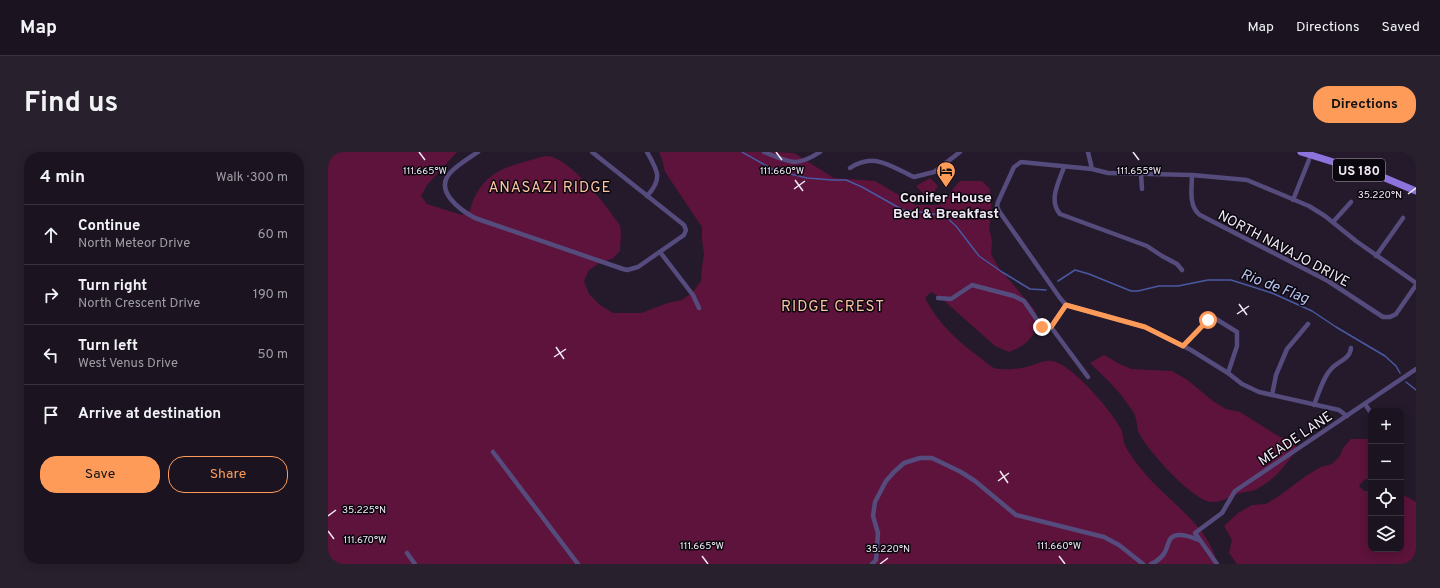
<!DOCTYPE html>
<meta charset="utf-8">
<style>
:root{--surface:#1b1420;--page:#28212d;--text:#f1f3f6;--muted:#a09ea5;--line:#39333e;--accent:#fe9b59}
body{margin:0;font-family:Overpass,sans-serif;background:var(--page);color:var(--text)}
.controls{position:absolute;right:12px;bottom:12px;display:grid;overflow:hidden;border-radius:8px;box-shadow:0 2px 10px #0003}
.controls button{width:36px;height:36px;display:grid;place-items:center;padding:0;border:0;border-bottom:1px solid var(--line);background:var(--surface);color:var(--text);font:20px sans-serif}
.stop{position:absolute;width:12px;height:12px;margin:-9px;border:3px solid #fe9b59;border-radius:50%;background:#fff}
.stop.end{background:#fe9b59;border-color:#fff;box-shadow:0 1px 4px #0008}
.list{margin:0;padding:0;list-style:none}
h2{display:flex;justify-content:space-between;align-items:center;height:52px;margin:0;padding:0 16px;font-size:17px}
h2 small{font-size:13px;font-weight:400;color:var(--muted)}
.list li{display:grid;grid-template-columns:26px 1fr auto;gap:12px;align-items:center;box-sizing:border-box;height:60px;padding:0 16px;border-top:1px solid var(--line)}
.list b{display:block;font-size:15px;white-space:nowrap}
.list p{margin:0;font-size:13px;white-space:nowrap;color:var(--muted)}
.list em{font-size:13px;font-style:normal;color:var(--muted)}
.actions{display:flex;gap:8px;padding:12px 16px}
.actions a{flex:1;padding:9px 0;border:1px solid var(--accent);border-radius:16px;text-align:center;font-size:14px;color:var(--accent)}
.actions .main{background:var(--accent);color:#111}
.icon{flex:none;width:22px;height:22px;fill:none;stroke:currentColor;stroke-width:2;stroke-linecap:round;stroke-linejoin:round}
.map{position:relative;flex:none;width:1088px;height:412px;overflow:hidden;border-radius:16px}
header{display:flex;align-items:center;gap:24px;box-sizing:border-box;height:56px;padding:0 20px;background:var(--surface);border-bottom:1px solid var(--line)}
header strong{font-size:19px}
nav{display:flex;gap:22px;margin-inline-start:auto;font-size:14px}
.intro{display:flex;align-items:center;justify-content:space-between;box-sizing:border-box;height:96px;padding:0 24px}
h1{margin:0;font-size:28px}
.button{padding:10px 18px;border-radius:16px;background:var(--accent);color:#111;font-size:14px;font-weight:700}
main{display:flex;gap:24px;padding:0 24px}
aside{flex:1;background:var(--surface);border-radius:16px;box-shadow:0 2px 10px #0003}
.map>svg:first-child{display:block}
.green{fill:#5d133b}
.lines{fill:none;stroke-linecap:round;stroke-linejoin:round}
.stream{stroke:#4959a3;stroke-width:1.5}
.street{stroke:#554b7d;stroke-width:4.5}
.primary{stroke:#8d74dd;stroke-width:7}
.route{stroke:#fe9b59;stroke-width:5}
.ticks{fill:none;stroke:#f1eaf6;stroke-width:1.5}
.labels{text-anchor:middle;stroke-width:3;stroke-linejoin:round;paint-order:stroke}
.shield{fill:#0b070e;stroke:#aca6b0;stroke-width:1}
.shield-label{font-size:13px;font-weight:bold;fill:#f1eaf6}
.poi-label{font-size:14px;font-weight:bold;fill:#f1eaf6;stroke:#0b070e}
.street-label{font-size:14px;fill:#f1eaf6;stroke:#0b070e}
.neighbourhood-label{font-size:15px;letter-spacing:1px;fill:#fbc3a0;stroke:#0b070e}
.water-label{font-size:15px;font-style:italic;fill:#b6c2ec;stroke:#0b070e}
.ticks-label{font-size:10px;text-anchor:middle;fill:#f1eaf6;stroke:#0b070e;stroke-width:3;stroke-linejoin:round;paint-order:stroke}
</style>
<header>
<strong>Map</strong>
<nav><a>Map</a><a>Directions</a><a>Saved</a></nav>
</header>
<div class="intro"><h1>Find us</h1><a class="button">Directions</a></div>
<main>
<aside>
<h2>4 min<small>Walk · 300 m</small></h2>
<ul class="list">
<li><svg class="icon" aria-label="ahead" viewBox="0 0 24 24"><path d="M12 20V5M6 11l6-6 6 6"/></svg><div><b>Continue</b><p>North Meteor Drive</p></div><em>60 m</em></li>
<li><svg class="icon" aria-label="right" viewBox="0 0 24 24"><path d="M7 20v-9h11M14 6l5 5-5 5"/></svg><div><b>Turn right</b><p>North Crescent Drive</p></div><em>190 m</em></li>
<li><svg class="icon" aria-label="left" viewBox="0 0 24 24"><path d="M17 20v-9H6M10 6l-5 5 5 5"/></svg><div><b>Turn left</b><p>West Venus Drive</p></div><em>50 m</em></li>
<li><svg class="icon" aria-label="arrive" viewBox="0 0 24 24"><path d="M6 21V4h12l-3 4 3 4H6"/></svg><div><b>Arrive at destination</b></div></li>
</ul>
<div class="actions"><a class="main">Save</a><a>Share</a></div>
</aside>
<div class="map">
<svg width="1088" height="412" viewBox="0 0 1088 412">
<rect width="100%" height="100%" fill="#241a2b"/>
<g class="green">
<path d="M0 0H129L99 33 93 44 99 52 134 63 142 58C151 27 169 17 199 9 205 8 213 4 219 4 239 4 275 49 285 64 287 67 291 71 292 74 294 81 292 92 292 99L284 107 273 110 261 118 256 129 261 142 272 153 285 161H313L340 151 354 148 365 140 373 129 374 115 376 102 374 88V75L337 20 334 7 331 0H446L466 1 506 26 547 29 588 53H612C620 45 624 37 632 29H654L662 37 664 61 661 75 664 89 663 102 671 116 706 157 711 170C704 188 698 193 681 200L667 194 613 146 603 140 597 146C609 170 631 191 654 207 658 210 662 214 666 216 671 218 688 217 693 216 710 214 717 202 736 214 756 228 781 256 793 277 795 281 795 287 796 291 799 299 809 312 815 319 838 348 882 374 889 412H0Z"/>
<polygon points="602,26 610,34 601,48 588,34"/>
<path d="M776 203 790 211 803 217 844 219 858 227 885 249 898 257 912 260 952 285 963 287 969 296C959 313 943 332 924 339 920 340 916 340 912 341 903 344 893 351 883 350 864 348 817 296 810 279 809 275 809 271 808 267 807 262 803 256 799 251 789 236 775 224 762 211Z"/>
<polygon points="1023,287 1043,287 1043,326 1036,328 1031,334 1036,339 1043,339 1043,397 1073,397 1073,342 1074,342 1088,350 1088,412 909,412 901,401 904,388 896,374 910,361 924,353 938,352 951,344 979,323 993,315 1004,312 1012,304 1015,296"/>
</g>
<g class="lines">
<g class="stream">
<polyline points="414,0 446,18 479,26 504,28 518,28 534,35 575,58 601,61 618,65 628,74 651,104 674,120 702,137 718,138"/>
<polyline points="730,129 747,118 761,122 803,139 810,139 831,134 850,134 880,128 903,128 944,141 984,159 1008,175 1057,204 1068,214 1072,221"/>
<polyline points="1078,230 1088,238"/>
</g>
<g class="street">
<path d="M150 0C141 6 129 13 122 21 106 39 132 58 147 66L295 117 299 118 310 115 356 83 358 78 356 73 264 0"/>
<path d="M436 0C461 10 468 16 492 0"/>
<polyline points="760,0 764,17"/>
<path d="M736 15C731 30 720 48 732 62L819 94 834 104 849 112 854 118"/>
<path d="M522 16C546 0 562 14 586 25L606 20 632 0"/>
<polyline points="813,22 814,37"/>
<path d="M864 23C864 36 860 54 872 63L1000 129 1055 165H1062L1068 162 1088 133"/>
<path d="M319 44C335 27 330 19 319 0"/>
<polyline points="965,48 981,8"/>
<polyline points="1005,70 1023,50"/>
<polyline points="332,100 365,143 371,156"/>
<polyline points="1048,104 1075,66"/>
<polyline points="610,146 623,147 644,133 686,144 696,149 714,175 723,175 738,153"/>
<polyline points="723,175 760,225"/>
<polyline points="855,194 880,168 888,167 909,180 909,194 900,221"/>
<polyline points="944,243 948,223 959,197 980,172"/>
<polyline points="1037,252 1043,261"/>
<path d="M986 253C991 241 995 225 1004 216 1011 209 1022 207 1023 196"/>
<polyline points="1019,264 1011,258 931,240 914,232 900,221 863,198 817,175 738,153 732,146 671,59 669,54 670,50 686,15 693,10 764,17 780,21 864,23 919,28 981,54 997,64 1028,89 1088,131"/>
<polyline points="165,300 250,412"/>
<polyline points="79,401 87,412"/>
<polyline points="544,412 548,408 550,381 545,364 547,350 558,329 566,320 576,311 592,306 604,306 633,320 647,329 688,363 776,385 791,393 815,412"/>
<path d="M823 412C828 410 834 405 837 400 841 392 840 382 853 383 859 383 865 386 871 388"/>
<polyline points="889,412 867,381 894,361 907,339 1088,217"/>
</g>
<polyline class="primary" points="973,0 1057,26 1088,39"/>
</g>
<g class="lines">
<polyline class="route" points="714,175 723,175 738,153 817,175 855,194 880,168"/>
</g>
<path class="ticks" d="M91 0 97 8M448 0 454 8M805 0 811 8M467 28 475 39M466 37 477 29M1080 42 1088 36M911 152 919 163M909 162 921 154M228 195 236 207M226 205 238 197M672 319 680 331M670 329 681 321M0 364 8 358M0 379 6 387M374 404 380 412M731 404 737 412M552 412 560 406"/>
<defs>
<g id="hotel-pin" transform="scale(1)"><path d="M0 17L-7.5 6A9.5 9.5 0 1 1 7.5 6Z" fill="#fe9b59" stroke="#0b070e"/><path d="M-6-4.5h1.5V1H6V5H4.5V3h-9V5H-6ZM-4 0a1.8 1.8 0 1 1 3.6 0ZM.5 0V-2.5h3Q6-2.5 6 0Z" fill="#111"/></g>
</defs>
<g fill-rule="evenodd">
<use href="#hotel-pin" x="618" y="19"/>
</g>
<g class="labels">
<rect class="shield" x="1005" y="7" width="52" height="22" rx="3"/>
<g class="shield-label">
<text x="1031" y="23">US 180</text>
</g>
<g class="poi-label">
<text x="618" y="50">Conifer House<tspan x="618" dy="16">Bed &amp; Breakfast</tspan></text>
</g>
<g class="street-label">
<text transform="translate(956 96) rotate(28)" y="5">NORTH NAVAJO DRIVE</text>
<text transform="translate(967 286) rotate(-34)" y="5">MEADE LANE</text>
</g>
<g class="neighbourhood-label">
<text x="222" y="40">ANASAZI RIDGE</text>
<text x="505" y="159">RIDGE CREST</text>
</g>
<g class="water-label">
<text transform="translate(947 134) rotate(21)" y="5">Rio de Flag</text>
</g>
</g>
<g class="ticks-label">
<text x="97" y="22">111.665°W</text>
<text x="454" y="22">111.660°W</text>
<text x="811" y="22">111.655°W</text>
<text x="1052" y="46">35.220°N</text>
<text x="36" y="361">35.225°N</text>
<text x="37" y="391">111.670°W</text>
<text x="374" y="397">111.665°W</text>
<text x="731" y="397">111.660°W</text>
<text x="560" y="400">35.220°N</text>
</g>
</svg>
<div class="controls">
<button>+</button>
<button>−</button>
<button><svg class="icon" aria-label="locate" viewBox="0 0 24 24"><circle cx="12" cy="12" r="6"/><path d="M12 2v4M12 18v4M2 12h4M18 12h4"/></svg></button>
<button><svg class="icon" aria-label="layers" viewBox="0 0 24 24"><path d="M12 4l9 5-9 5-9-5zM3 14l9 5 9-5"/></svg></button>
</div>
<div class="stop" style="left:880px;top:168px"></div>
<div class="stop end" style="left:714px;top:175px"></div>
</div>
</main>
